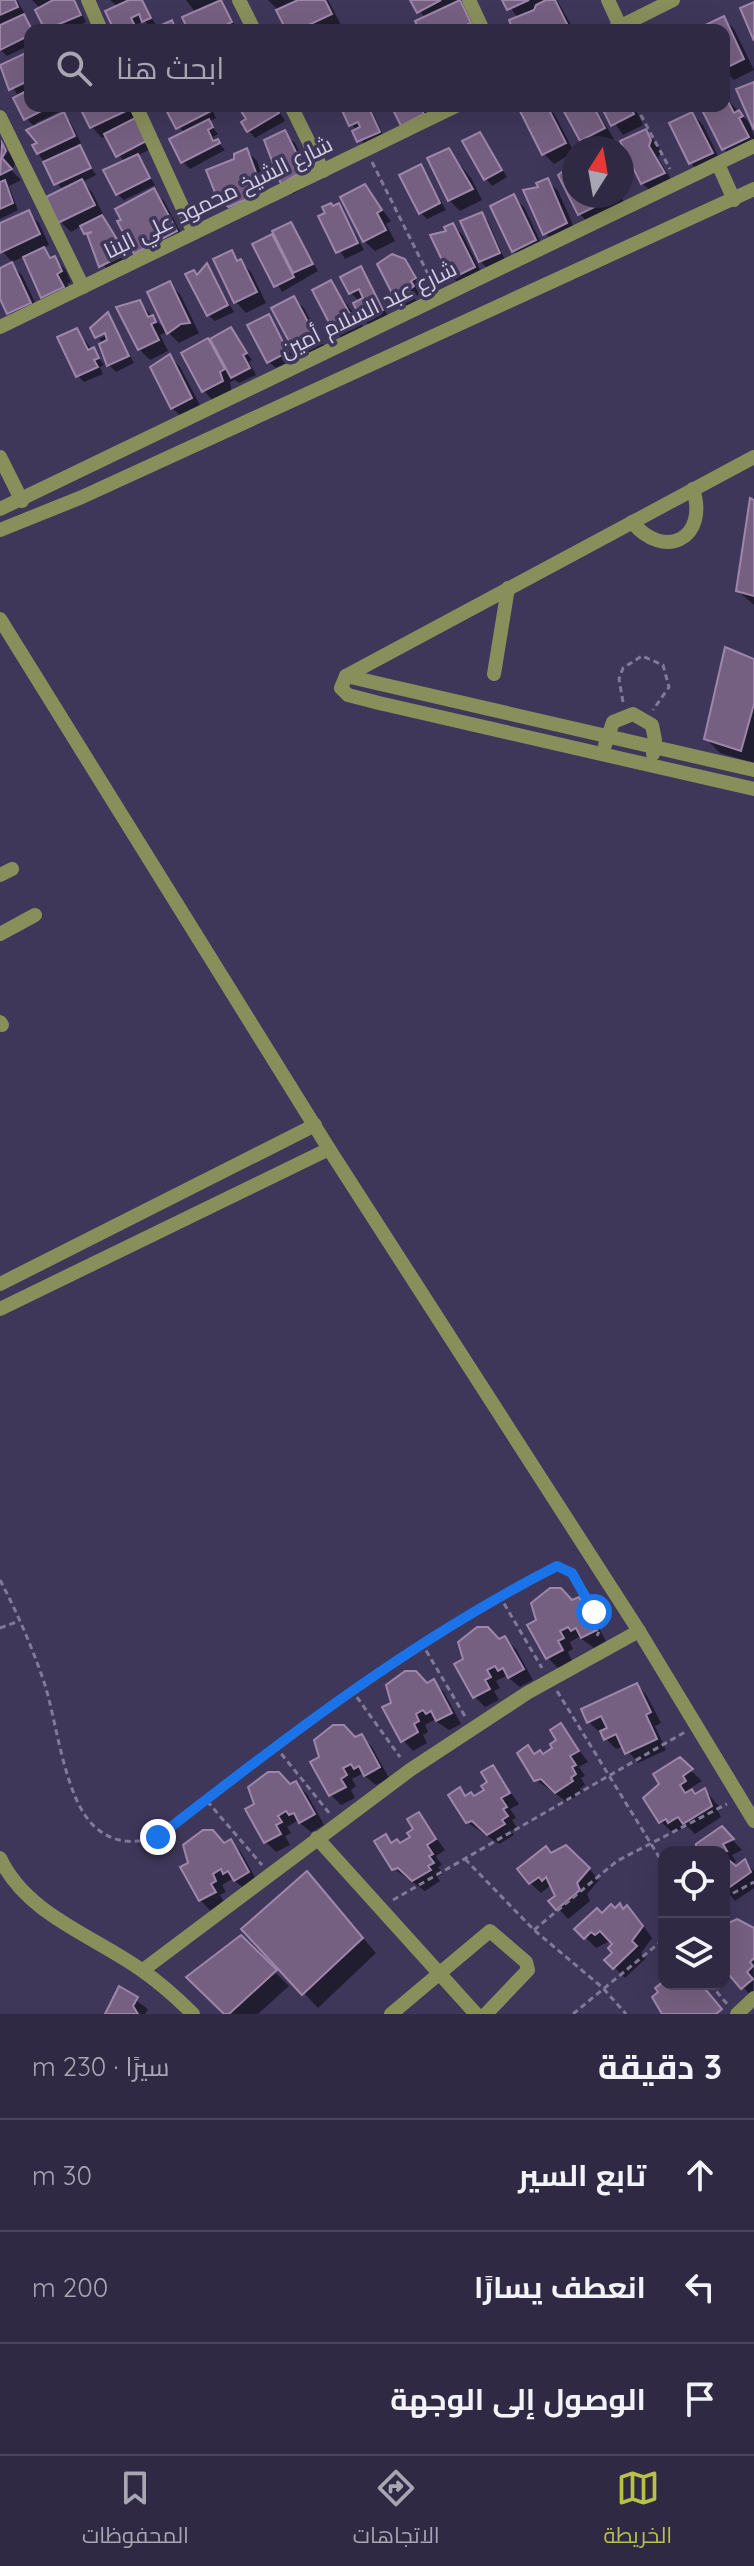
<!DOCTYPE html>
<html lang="ar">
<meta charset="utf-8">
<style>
:root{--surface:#2f2944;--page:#3b354f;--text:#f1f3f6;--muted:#a7a6b2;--line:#4a455d;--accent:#b7c147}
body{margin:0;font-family:Quicksand,Cairo,sans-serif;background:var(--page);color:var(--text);direction:rtl}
.controls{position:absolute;right:24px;bottom:24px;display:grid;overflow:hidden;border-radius:16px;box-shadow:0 8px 32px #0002}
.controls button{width:72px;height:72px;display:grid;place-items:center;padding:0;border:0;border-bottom:2px solid var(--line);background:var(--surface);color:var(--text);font:40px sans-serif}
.compass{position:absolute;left:562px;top:136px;width:72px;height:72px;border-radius:50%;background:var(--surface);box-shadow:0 8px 32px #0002;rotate:11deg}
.stop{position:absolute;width:24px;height:24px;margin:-18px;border:6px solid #1a73e8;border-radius:50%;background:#fff}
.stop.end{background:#1a73e8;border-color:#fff;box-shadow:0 2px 8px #0008}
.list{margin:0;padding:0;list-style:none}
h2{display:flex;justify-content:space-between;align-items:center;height:104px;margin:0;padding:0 32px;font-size:34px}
h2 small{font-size:26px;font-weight:400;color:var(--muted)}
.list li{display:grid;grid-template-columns:52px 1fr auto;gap:24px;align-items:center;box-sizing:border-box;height:112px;padding:0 32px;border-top:2px solid var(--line)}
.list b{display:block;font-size:30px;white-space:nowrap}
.list em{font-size:26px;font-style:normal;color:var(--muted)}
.icon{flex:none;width:44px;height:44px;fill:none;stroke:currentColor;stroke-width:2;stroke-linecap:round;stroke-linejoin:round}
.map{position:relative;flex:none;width:754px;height:2014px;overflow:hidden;direction:ltr}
.search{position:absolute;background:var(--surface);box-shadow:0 8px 32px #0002;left:24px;right:24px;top:24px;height:88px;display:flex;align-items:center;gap:20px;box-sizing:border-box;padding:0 28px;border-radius:16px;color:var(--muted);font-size:30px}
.sheet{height:440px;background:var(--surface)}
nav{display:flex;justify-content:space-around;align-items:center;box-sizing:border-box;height:112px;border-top:2px solid var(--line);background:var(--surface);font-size:22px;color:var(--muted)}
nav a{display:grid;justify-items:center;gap:4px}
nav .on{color:var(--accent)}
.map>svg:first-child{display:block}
.shadow{fill:#0007}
.building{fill:#766082;stroke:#9d86aa;stroke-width:2}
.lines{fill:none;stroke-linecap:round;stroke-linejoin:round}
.path{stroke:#807997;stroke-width:3;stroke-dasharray:6 4;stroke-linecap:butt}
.minor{stroke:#898f5b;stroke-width:14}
.route{stroke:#1a73e8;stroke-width:10}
.labels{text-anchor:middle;stroke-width:7;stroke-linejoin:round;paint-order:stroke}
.street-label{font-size:22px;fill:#d2cee4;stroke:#3f375a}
</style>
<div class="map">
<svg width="754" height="2014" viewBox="0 0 754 2014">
<rect width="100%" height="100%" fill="#3f375a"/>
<g class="shadow">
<polygon points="0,0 17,0 29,21 26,21 30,45 7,56 0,49"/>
<polygon points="32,0 75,0 86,22 82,24 88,30 47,30 37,10 41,9"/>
<polygon points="110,0 142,0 158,29 171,23 179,30 153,30 144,21 136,25 139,30 116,30 108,12 118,7"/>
<polygon points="186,0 220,0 237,29 192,30 185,18 196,13"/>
<polygon points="268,0 328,0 341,25 335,28 337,30 288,30 280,12"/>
<polygon points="412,0 467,0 462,5 478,30 421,30 425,18"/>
<polygon points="505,0 557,0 574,30 515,30 518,18"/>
<polygon points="723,18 734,29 754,70 734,80 724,70 724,30 704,30"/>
<polygon points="30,53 30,106 67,108 36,123 38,127 64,115 70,121 81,143 77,145 96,175 82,182 92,192 104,216 101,217 125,251 121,253 126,263 108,272 82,226 71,232 60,221 63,191 38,153 40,144 36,128 26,118 19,97 0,67"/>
<polygon points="724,96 749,123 754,136 754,149 734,159 724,149"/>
<polygon points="81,106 128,106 154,147 137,156 155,185 124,200 117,194 124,162 107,136 102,138 92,127"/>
<polygon points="169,106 210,106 216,118 208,122 218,134 213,137 225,150 190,169 183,162 184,134"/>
<polygon points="218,106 235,106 224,112"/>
<polygon points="247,106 276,106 285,121 255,138 249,131"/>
<polygon points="342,106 370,106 385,139 366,148"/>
<polygon points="393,106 452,106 456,113 413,135"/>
<polygon points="540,106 546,106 555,115 574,152 554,164 544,154"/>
<polygon points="563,106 594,106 614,139 590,148"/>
<polygon points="603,106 634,106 643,125 623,135"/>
<polygon points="692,114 703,125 722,164 701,174 691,163 671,124"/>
<polygon points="645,132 656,142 661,152 658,158 674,184 653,194 642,183"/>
<polygon points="284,133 295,143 314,182 293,194 282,183"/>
<polygon points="480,134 507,177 492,186 486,179"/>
<polygon points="0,142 12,156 15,163 12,171 21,180 9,186 18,210 0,219"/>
<polygon points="246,150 257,161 273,203 241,217 219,199 236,160"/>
<polygon points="448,150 471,178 482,200 460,211 449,200"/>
<polygon points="420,166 446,210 427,219 421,213"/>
<polygon points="574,168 574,196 621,196 626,207 590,225 580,214 560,175"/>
<polygon points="547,180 558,191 577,234 556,244 545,233 541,188"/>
<polygon points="365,187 391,221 386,224 395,241 375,251 364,241"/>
<polygon points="153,191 164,201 186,242 146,263 136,252"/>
<polygon points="513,197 524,207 545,251 524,261 513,250"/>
<polygon points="339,205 364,250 345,259 321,217"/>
<polygon points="28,212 39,223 49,245 42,248 65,269 71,282 67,284 73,298 53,307 43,297 25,256 12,262 0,249 0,225"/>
<polygon points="481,214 488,221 505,260 487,268 480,261"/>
<polygon points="291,224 318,271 282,292 255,244"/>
<polygon points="452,225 463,235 484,278 464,288 453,278 440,237"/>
<polygon points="231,253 251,272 266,303 246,313 236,302 216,260"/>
<polygon points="392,256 412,268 421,285 416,288 420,294 414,297 416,301 404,307 380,262"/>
<polygon points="12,265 22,275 40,313 19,323 8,312 0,294 0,270"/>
<polygon points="207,266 234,312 215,321 208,315 198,277 205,273 203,268"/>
<polygon points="360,269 389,317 370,326 364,320 360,302 351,293"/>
<polygon points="331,282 367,332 347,343 336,332"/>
<polygon points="169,284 180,294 199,333 179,343 168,332"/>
<polygon points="293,298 304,308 325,348 305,359 295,348"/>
<polygon points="139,302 167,332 160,335 168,351 150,360 139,349"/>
<polygon points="108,314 134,363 116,372 109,365 104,344 99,339 114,331"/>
<polygon points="268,316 294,359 276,368 269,362"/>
<polygon points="77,330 104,365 100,367 103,374 84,382 78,376"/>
<polygon points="230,330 252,360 249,362 256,375 239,383 235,380 230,382 232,392 214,402 204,391 184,353 208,341 216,349"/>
<polygon points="170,356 180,367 202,409 183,418 172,408"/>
<polygon points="754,502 754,605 738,591"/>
<polygon points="754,661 754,763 720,753 706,739"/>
<polygon points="551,1590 573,1602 578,1599 589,1610 606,1641 594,1648 579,1637 570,1642 573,1649 568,1652 572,1661 558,1668 548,1658 533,1603"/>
<polygon points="505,1638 516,1649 533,1680 520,1687 506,1676 496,1681 500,1688 494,1691 499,1700 485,1707 475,1697 457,1664"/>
<polygon points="423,1678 429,1684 433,1682 444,1692 461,1724 449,1730 434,1720 425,1725 428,1732 423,1735 427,1743 413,1751 403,1740 393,1704"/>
<polygon points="637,1685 647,1696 661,1723 655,1726 666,1750 638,1763 624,1746 616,1749 589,1722"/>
<polygon points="561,1725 588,1762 579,1767 585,1776 581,1778 585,1785 580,1789 582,1793 567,1802 536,1780 528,1748 535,1755 543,1756 555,1749"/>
<polygon points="349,1733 357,1739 361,1736 372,1747 389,1778 376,1785 362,1774 352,1779 356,1786 351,1790 355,1798 341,1805 331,1795"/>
<polygon points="680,1760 702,1781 692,1787 697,1795 705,1790 721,1809 718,1811 721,1817 695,1834 688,1827 672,1832 661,1822 661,1784"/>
<polygon points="493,1768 519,1804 510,1809 516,1818 512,1820 517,1828 511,1831 514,1835 499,1844 467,1822 459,1790 467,1797 475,1798 487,1791"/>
<polygon points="296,1783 307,1794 324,1825 311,1832 297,1821 287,1827 291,1833 285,1836 290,1845 276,1852 266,1842 290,1786"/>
<polygon points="419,1814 445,1850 436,1856 442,1865 438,1867 443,1874 437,1877 440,1881 425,1891 393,1868 385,1837 393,1844 401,1845 412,1838"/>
<polygon points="722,1829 742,1850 732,1855 736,1862 731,1865 736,1869 745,1862 754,1871 754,1888 735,1901 729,1894 724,1900 724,1852 699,1852"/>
<polygon points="218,1838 226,1844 231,1842 241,1852 258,1883 246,1890 232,1879 222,1885 226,1892 220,1895 225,1903 211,1911 200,1900"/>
<polygon points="575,1853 599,1880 587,1894 590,1901 568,1919 558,1908 557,1896 550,1886 541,1893 530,1883 552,1855"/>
<polygon points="320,1888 376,1953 318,2008 244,1929"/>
<polygon points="620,1905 638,1918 652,1938 641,1953 646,1958 625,1978 607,1960 615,1953 612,1940 596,1948 577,1929"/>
<polygon points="746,1924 754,1931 753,1998 724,1966 724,1929"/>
<polygon points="241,1938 289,1986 258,2014 226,2014"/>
<polygon points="120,1989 148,2009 145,2014 107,2014"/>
</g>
<g class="building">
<polygon points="0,0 15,0 18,7 0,15"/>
<polygon points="53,0 74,0 81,15 45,30 35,10"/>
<polygon points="129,0 142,0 151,18 142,22 139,14 131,18 135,26 114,30 105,11"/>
<polygon points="221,0 232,22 216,30 187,28 182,17"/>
<polygon points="298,0 325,0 332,14 298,30 286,30 276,10"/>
<polygon points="410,0 441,0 417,13"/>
<polygon points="460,0 471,23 455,30 419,30 415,21"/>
<polygon points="502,0 529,0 507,10"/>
<polygon points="546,0 555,0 570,30 513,30 509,20 534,10 536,5"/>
<polygon points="754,2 754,41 740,8"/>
<polygon points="24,14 32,30 30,43 26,37 0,50 0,25"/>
<polygon points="724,16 744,59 724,69 724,30 702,30 701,27"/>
<polygon points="172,20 176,30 151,30"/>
<polygon points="30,51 30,80 9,90 0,65"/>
<polygon points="754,82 754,130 736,89"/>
<polygon points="30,89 30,106 51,106 24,120 13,98"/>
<polygon points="724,94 734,113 739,110 743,116 739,118 749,137 722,150 700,106 724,106"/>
<polygon points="79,106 124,106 126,111 90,128"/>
<polygon points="164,106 208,106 211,111 176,129"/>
<polygon points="243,106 275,106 279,113 247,132 241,122 246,119 239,108"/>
<polygon points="340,106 368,106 380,132 357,142 352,131 360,127 358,122 349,126"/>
<polygon points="391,106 419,106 424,114 401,126"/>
<polygon points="537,106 547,106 566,143 542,155 520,111"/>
<polygon points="561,106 593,106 605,128 580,141"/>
<polygon points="601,106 630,106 634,114 611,126"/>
<polygon points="64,112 75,136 37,154 32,145 37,143 26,130"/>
<polygon points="692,112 713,153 689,164 669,123"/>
<polygon points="137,117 148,140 116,157 104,134"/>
<polygon points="209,119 213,127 208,130 213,141 218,139 220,143 181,163 169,139"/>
<polygon points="646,129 651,140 649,146 665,173 641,184 620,141"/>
<polygon points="285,130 305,170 281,184 264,140"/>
<polygon points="480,132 502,170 484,180 462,141"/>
<polygon points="2,143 6,151 2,158 12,169 0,175"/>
<polygon points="80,145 91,168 54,185 43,162"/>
<polygon points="247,148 263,192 229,207 218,200 206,170 234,159 234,154"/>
<polygon points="449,148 473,189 448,201 427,158"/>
<polygon points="138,154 150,178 116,195 103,170"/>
<polygon points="574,163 574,196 617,196 578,215 558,175"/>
<polygon points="421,164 440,203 419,214 399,175"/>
<polygon points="548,178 567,223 543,235 523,190 538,187 536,183"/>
<polygon points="82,179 95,205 58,223 46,197"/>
<polygon points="5,180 13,203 0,209 0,182"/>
<polygon points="365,184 382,210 377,213 386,230 363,242 340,197"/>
<polygon points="154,188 177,231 134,254 117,221 121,220 115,209"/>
<polygon points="514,194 536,240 512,252 490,206"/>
<polygon points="331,203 333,206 339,203 358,243 336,253 318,216 325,213 322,207"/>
<polygon points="29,210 40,234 0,253 0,223"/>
<polygon points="482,212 500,253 479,262 460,221"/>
<polygon points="102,215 120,244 116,245 121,256 99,267 87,234 92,232 84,234 80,226"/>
<polygon points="291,222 313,264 293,273 272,231"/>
<polygon points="453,223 475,267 451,279 430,235 446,231 444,227"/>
<polygon points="272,234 294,277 274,287 252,244"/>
<polygon points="44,247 50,258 55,256 62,271 57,274 64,287 41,298 23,257"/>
<polygon points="232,250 237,261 241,259 257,292 234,303 213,259"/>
<polygon points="392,254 405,259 416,278 411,281 414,286 409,290 411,294 396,301 377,264"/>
<polygon points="12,262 31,303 7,314 0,299 0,268"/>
<polygon points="207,263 228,305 207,316 185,274 194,270 197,275"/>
<polygon points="361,266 383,310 362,321 353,303 363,298 359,289 349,294 340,277"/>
<polygon points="331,280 350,314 354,313 358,321 335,334 312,290"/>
<polygon points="170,281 190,323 181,324 167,334 147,292"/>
<polygon points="294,296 316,337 293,349 271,308"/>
<polygon points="140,300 148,317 153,315 156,322 151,324 159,340 138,350 116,307"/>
<polygon points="108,312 129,356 107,366 99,344 107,340 105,333 95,338 90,328"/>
<polygon points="269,314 288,352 267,363 247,325"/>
<polygon points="231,327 247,353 243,355 250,368 231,378 210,339"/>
<polygon points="77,328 88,350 94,347 99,358 94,360 98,367 76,377 57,337"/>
<polygon points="208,338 225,369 220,372 223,381 202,392 181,353"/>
<polygon points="170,354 192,398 171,409 150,367"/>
<polygon points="750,498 754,500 754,596 736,591"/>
<polygon points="725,647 754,659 754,704 741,751 704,739"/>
<polygon points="550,1588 561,1588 572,1600 579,1597 597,1630 581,1638 576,1628 571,1631 568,1627 560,1631 564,1638 558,1641 563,1650 546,1659 527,1625 536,1620 531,1603"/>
<polygon points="477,1627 488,1627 499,1639 505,1636 524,1669 508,1678 503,1668 498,1671 495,1666 487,1670 491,1677 485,1680 490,1689 473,1698 454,1664 463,1659 458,1642"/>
<polygon points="405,1671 416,1671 427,1683 434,1679 452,1713 436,1721 431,1711 426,1714 423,1710 416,1714 419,1721 414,1724 418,1732 401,1742 382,1707 391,1703 386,1685"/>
<polygon points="637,1683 651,1712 646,1715 657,1739 625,1754 616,1734 604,1740 600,1731 607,1728 601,1716 587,1723 581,1709"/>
<polygon points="561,1723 579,1751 570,1756 576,1765 572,1767 576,1774 571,1778 573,1781 555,1793 541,1779 534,1781 517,1753 528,1745 534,1754 540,1750 543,1754 552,1748 550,1744 556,1740 550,1730"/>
<polygon points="333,1725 344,1725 355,1737 362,1734 380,1767 364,1776 359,1766 354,1769 351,1764 343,1768 347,1775 341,1779 346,1787 329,1796 310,1762 319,1757 314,1740"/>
<polygon points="680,1757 693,1769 683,1776 686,1781 680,1785 685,1793 692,1789 695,1794 705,1788 712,1806 683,1824 678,1817 668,1823 666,1819 659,1823 643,1798 659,1784 653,1774"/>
<polygon points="493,1765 510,1793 501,1798 507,1807 503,1809 508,1816 502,1820 505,1824 487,1835 472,1821 466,1823 448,1795 460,1787 465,1796 471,1792 474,1796 484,1790 481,1786 487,1782 481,1772"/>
<polygon points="268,1772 279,1772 290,1784 296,1781 315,1814 299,1823 294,1813 289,1815 286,1811 278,1816 282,1822 276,1825 281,1834 264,1843 245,1809 254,1804 248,1787"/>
<polygon points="419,1812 436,1839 427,1845 433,1854 429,1856 434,1863 428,1866 431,1870 412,1881 398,1868 392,1870 374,1841 386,1834 391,1843 397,1839 400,1843 410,1837 407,1833 413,1829 407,1819"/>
<polygon points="722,1826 734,1839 723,1844 727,1851 696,1852 696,1844"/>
<polygon points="203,1830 213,1830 224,1843 231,1839 249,1872 234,1881 228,1871 223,1874 221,1869 213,1874 216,1881 211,1884 216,1892 199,1901 180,1867 188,1863 183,1845"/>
<polygon points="566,1845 590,1868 577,1883 580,1890 556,1910 548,1901 555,1896 546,1877 542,1881 539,1877 529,1884 517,1869 546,1846 551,1853"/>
<polygon points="724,1856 736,1866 745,1859 751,1872 724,1891"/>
<polygon points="307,1871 363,1938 302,1995 241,1929"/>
<polygon points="620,1903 623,1909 627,1905 643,1926 632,1941 637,1946 613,1969 604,1960 612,1953 608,1948 612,1944 600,1931 595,1935 591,1932 584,1939 574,1929 597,1908 602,1913 611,1904 615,1908"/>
<polygon points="737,1919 754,1928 754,1958 750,1962 753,1966 747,1972 753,1979 741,1989 724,1969 724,1925"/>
<polygon points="241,1935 277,1970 229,2014 224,2014 186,1977"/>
<polygon points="664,1981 664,1984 688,1984 691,1988 701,1984 722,2009 716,2014 662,2014 652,1997 658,1992 655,1988"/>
<polygon points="119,1986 138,1997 133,2006 138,2014 105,2014"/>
</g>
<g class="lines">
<g class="path">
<polyline points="636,106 670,169"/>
<polyline points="372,162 433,284"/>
<polyline points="623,702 619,679 623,668 642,656 663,665 669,687 653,710"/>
<path d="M0 1580C17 1612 32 1647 44 1682 57 1721 64 1799 95 1827 114 1844 135 1844 158 1837 285 1737 412 1639 557 1566L572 1573 601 1627 597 1636"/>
<polyline points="499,1595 542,1668"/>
<polyline points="0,1628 19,1621"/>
<polyline points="421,1642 466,1718"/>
<polyline points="351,1689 400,1757"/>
<polyline points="557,1691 664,1865"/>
<polyline points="275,1746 330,1814"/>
<polyline points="207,1801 262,1865"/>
<polyline points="465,1859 534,1930 603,1988 626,2014"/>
<polyline points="724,1898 754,1882"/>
<polyline points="393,1900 685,1732"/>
<polyline points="534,1930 617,1861 727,1804"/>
<polyline points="710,1984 728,2005"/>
<polyline points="573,2014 664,1939"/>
</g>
<g class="minor">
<polyline points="88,0 101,30"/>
<polyline points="239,0 254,30"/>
<polyline points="469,0 483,30"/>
<polyline points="608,0 620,26"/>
<polyline points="613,30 673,0"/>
<polyline points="136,106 194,233"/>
<polyline points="291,106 323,171"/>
<polyline points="0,117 83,287"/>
<polyline points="718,164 734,200"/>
<polyline points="0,327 456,106"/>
<polyline points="0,457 22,501"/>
<polyline points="754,457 346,676 341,688 348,695 379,703 754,789"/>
<polyline points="0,509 754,146"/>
<path d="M632 522C664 561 709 539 693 489"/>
<polyline points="0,530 82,497 754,189"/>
<polyline points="0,619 329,1149 639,1631 754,1821"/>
<polyline points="494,674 508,588"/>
<polyline points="346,676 754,770"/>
<polyline points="605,745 613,722 633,714 652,725 655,740 653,754"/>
<polyline points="0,875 12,869"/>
<polyline points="0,934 35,915"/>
<polyline points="0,1022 2,1025"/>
<polyline points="0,1284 315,1125"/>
<polyline points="0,1309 329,1149"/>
<polyline points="317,1838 476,2014"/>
<path d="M0 1858C26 1914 92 1935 140 1969 159 1982 177 1998 193 2014"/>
<polyline points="143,1970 410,1770 527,1693 639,1631"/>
<polyline points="391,2014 490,1931 526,1962 528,1970 486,2014"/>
<polyline points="737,2014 754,1998"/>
</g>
</g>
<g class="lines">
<path class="route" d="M158 1837C286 1737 412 1640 557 1566L572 1573 594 1612"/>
</g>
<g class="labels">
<g class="street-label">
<text transform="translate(218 197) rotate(-26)" y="8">شارع الشيخ محمود علي البنا</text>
<text transform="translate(368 309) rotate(-26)" y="8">شارع عبد السلام أمين</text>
</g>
</g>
</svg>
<div class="controls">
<button><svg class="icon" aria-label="locate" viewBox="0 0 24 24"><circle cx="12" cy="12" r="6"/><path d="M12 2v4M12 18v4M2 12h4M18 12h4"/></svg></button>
<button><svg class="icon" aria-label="layers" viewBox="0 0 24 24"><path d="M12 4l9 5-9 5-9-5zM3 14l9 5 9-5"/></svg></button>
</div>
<svg class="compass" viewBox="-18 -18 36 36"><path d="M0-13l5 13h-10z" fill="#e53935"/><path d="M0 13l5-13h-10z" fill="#a7a6b2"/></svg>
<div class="stop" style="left:594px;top:1612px"></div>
<div class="stop end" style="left:158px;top:1837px"></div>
<div class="search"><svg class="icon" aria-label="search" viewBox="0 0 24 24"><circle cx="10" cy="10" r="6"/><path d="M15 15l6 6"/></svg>ابحث هنا</div>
</div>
<section class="sheet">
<h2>3 دقيقة<small>سيرًا · 230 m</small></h2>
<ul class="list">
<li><svg class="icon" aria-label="ahead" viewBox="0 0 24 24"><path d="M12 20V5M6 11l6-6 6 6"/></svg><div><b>تابع السير</b></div><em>30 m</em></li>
<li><svg class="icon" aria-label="left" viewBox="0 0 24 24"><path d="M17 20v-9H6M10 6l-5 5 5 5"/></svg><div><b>انعطف يسارًا</b></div><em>200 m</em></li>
<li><svg class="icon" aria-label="arrive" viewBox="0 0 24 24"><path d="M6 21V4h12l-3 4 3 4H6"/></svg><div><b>الوصول إلى الوجهة</b></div></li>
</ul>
</section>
<nav>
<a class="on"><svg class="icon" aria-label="map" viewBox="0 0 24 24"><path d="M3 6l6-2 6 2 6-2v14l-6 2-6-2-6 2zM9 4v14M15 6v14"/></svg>الخريطة</a>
<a><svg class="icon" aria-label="directions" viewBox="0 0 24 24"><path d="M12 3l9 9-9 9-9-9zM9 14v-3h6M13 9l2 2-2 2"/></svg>الاتجاهات</a>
<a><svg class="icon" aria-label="saved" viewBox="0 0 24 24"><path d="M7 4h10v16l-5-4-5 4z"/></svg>المحفوظات</a>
</nav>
